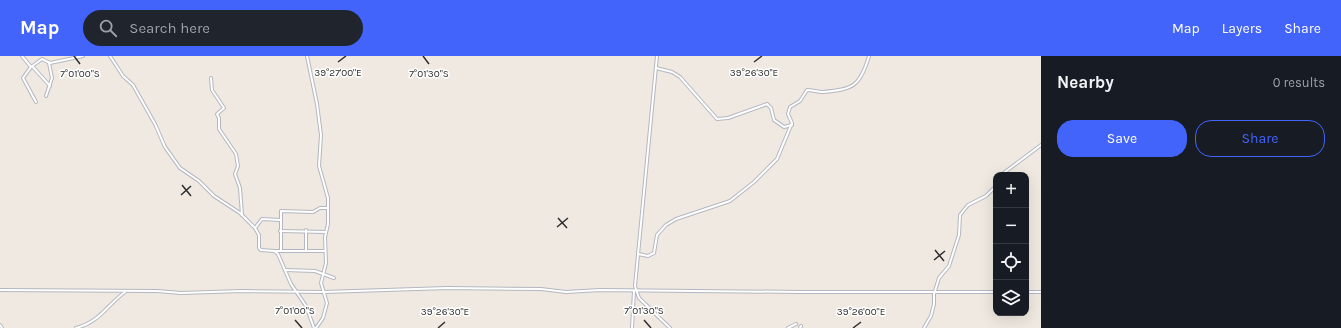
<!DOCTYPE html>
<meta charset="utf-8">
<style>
:root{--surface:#171b24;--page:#20242c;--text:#f1f3f6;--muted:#9ea1a6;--line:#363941;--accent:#4264fb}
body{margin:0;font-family:Karla,sans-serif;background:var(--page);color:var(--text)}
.controls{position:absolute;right:12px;bottom:12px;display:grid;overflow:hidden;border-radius:8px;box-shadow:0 4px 16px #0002}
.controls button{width:36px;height:36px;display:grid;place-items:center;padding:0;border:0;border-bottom:1px solid var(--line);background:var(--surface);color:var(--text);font:20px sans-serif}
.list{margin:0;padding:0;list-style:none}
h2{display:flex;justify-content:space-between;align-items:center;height:52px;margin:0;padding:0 16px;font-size:17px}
h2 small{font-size:13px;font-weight:400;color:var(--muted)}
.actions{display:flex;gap:8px;padding:12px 16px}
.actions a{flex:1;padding:9px 0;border:1px solid var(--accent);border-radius:16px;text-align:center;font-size:14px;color:var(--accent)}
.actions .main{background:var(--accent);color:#fff}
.icon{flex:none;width:22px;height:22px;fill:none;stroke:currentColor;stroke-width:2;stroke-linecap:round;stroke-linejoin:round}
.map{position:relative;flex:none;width:1041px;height:272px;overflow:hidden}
header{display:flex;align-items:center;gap:24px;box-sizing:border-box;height:56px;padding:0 20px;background:var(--accent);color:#fff}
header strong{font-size:19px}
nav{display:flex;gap:22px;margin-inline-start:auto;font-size:14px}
.search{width:280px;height:36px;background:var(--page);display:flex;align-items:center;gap:10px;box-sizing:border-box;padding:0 14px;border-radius:22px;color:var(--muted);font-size:15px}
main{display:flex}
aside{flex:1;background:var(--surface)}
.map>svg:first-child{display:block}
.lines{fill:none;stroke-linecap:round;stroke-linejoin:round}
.street-casing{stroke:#b4b7c1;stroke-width:4}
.street{stroke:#fff;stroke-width:2}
.ticks{fill:none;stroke:#2e2e2e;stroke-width:1.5}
.ticks-label{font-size:10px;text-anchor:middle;fill:#2e2e2e;stroke:#fff;stroke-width:3;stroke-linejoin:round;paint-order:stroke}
</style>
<header>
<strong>Map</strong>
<div class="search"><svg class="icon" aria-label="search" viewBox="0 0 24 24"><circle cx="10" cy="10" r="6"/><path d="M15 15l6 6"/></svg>Search here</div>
<nav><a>Map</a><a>Layers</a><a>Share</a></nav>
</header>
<main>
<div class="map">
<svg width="1041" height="272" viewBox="0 0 1041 272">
<rect width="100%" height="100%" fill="#efe9e1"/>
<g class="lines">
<g class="street-casing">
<g id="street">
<polyline points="22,0 31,11"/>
<polyline points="110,0 123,20 133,29 155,68 165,91 180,112 199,125 214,140 240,157 255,172 259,179 259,192 261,194 274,195 278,198 291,228 306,250 314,272"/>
<polyline points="307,0 317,48 321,79 319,110 328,142 328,168 325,181 326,207 321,227 327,247 323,262 316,272"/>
<polyline points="657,0 635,230 639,242 670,272"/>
<polyline points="32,10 50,30"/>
<polyline points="656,12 672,16 680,21 717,63 728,62 767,48 771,52 774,64 784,71 792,69"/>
<polyline points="211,22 212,34 224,52 217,58 219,62 219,73 236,98 238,110 235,118 240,132 242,159"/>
<polyline points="46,40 52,22 49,7"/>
<polyline points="36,46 23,22 31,11 42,3 50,7 83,0"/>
<polyline points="1001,119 1041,89"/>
<polyline points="255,172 262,163 280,164"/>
<polyline points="306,174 306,195"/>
<polyline points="280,175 326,176"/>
<polyline points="274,195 325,195"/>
<polyline points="281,195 281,155 313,156 320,152 328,152"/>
<path d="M638 198 648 200 654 197 657 179 666 169 676 163 730 145 754 126 777 103 792 67 788 58 790 51 800 45 807 34C813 34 817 36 823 36 853 33 860 31 869 0"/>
<polyline points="285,214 315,215 334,222"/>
<polyline points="0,234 157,235 181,237 242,235 324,236 447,232 541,233 566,236 600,234 801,236 996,236"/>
<polyline points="1026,236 1041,236"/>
<polyline points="0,269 2,272"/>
<path d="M76 272C100 266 107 249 125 236"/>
<polyline points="632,272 634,235"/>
<polyline points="788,272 796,268"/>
<polyline points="800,272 801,270"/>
<polyline points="924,272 931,260 934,248 934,238 939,222 949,210 959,179 960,159 968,149 986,140 996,130"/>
</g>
</g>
<use href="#street" class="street"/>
</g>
<path class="ticks" d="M74 0 80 8M423 0 429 8M338 6 346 0M754 6 762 0M182 129 191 140M181 139 191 130M558 162 567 172M557 171 568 162M935 194 944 205M934 204 945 195M295 264 302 272M644 264 651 272M438 272 445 266M853 272 861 266"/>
<g class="ticks-label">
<text x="338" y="20">39°27'00"E</text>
<text x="754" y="20">39°26'30"E</text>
<text x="80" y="21">7°01'00"S</text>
<text x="429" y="21">7°01'30"S</text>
<text x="295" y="258">7°01'00"S</text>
<text x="644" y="258">7°01'30"S</text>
<text x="445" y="259">39°26'30"E</text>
<text x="861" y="259">39°26'00"E</text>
</g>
</svg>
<div class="controls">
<button>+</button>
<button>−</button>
<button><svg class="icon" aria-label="locate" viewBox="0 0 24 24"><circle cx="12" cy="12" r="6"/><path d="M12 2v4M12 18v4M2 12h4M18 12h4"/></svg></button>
<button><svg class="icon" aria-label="layers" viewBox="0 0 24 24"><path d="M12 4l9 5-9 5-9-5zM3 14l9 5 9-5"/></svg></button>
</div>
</div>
<aside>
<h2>Nearby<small>0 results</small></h2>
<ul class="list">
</ul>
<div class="actions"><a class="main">Save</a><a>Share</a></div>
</aside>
</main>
